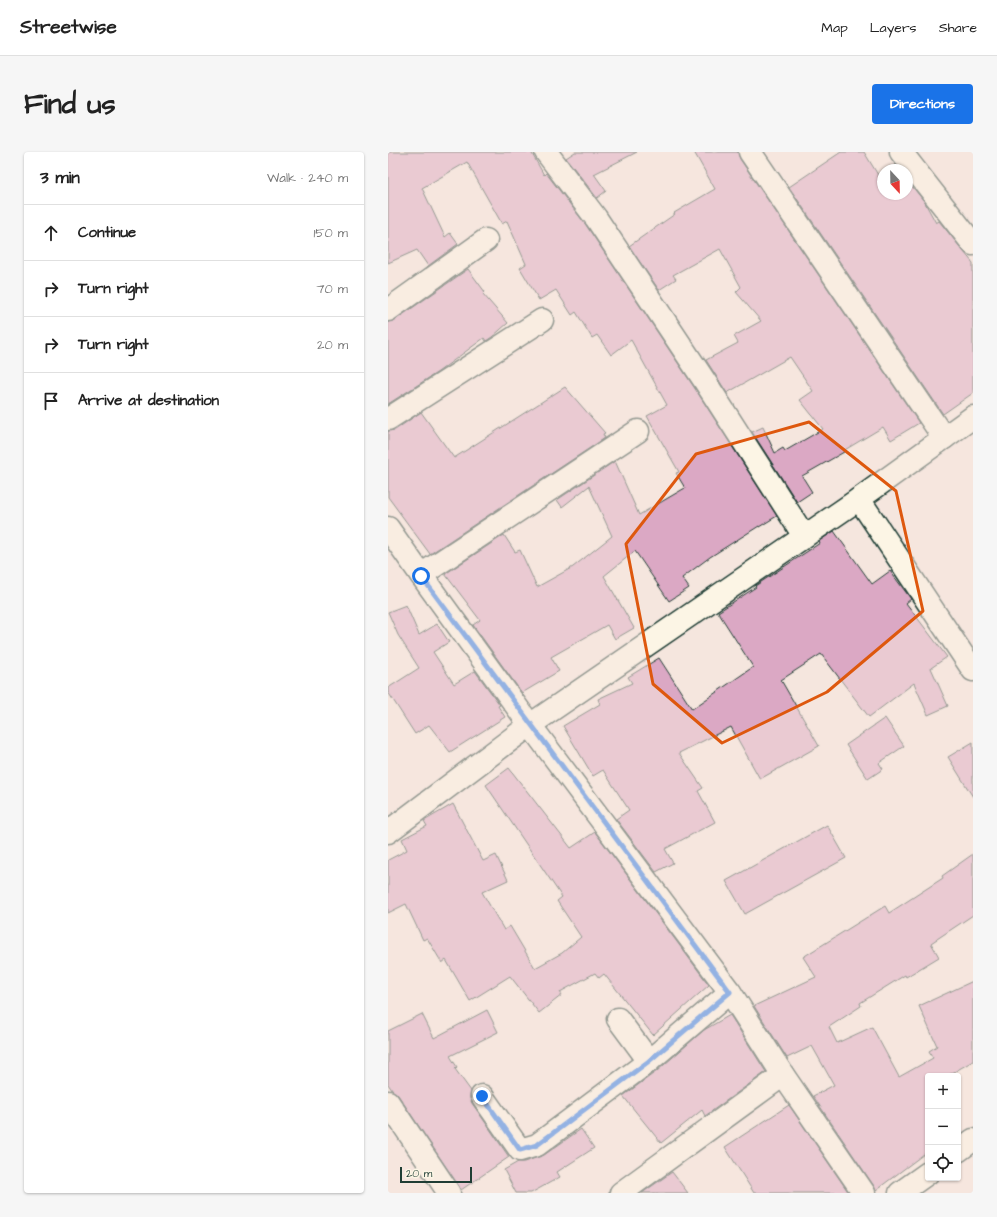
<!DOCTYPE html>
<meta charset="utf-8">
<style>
:root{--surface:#fff;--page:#f6f6f6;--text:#222;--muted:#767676;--line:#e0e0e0;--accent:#1a73e8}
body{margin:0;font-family:"Architects Daughter",sans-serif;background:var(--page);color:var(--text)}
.controls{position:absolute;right:12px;bottom:12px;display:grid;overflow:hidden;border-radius:4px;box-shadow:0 1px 3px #0004}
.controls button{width:36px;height:36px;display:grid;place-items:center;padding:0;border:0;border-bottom:1px solid var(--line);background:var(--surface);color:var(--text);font:20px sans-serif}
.compass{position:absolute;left:489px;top:12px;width:36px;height:36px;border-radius:50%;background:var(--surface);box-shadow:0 1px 3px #0004;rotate:158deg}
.scale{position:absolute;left:12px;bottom:10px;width:72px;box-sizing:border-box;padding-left:4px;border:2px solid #1f3d34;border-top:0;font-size:11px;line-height:14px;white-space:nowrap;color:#1f3d34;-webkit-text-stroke:3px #fcf5e5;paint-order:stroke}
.stop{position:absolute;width:12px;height:12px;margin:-9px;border:3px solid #1a73e8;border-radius:50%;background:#fff}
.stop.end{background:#1a73e8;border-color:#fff;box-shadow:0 1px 4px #0008}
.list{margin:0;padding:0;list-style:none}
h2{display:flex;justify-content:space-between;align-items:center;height:52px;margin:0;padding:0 16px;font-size:17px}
h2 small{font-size:13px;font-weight:400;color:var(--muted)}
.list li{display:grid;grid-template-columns:26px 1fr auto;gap:12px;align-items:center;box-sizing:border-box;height:56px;padding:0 16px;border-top:1px solid var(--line)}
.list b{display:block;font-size:15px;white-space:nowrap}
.list em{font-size:13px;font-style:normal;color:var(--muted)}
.icon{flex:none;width:22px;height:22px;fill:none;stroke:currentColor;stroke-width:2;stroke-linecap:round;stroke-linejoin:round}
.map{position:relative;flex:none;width:585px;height:1041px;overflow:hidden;border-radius:4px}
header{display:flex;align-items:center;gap:24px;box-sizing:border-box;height:56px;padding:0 20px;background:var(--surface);border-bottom:1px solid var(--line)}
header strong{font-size:19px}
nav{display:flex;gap:22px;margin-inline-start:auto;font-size:14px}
.intro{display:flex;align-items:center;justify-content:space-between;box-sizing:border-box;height:96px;padding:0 24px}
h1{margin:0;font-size:28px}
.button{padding:10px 18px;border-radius:4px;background:var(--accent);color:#fff;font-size:14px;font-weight:700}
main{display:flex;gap:24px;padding:0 24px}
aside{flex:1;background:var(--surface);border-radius:4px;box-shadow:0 1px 3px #0004}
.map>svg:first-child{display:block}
.building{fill:#dba8c4;stroke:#1f3d34}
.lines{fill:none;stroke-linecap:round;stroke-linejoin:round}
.street-casing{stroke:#1f3d34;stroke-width:25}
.street{stroke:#fcf5e5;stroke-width:22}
.route{stroke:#1a73e8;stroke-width:5}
.marked{fill:none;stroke:#de580e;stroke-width:3;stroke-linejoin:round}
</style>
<header>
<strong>Streetwise</strong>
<nav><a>Map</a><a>Layers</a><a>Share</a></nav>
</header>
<div class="intro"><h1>Find us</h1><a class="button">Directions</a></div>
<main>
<aside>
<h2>3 min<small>Walk · 240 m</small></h2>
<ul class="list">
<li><svg class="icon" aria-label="ahead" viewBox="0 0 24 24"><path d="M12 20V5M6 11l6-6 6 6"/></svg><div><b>Continue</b></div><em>150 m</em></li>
<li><svg class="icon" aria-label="right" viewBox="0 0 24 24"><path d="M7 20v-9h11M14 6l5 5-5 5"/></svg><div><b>Turn right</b></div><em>70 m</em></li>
<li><svg class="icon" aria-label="right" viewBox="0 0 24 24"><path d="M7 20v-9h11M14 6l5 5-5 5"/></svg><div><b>Turn right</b></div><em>20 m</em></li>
<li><svg class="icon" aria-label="arrive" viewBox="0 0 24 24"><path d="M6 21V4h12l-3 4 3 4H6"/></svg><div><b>Arrive at destination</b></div></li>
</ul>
</aside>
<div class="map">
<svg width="585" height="1041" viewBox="0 0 585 1041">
<rect width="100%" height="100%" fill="#f5e6de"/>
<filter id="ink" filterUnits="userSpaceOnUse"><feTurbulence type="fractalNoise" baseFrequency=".025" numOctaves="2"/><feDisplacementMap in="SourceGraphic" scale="8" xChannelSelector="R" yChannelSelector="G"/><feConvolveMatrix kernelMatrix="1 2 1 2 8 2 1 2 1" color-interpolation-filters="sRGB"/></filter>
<g filter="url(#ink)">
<g class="building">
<polygon points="0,0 143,0 156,23 158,21 198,73 306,235 389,364 371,375 371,374 322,405 294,426 301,436 281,449 247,399 216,424 246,476 227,487 219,473 163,505 171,519 134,541 85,473 92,468 57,422 116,383 127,400 132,398 149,435 185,415 224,384 201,334 174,355 169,348 227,309 251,363 297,336 288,321 291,320 259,264 279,253 243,188 223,203 209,183 204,186 188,160 184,163 168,138 151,148 132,116 138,112 119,69 114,72 79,10 34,36 57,85 62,81 70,92 40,114 29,98 0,111"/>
<polygon points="187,0 249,0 206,22 218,39 209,46 178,6"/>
<polygon points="306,0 350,0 352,7 531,271 503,288 495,275 455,299 456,300 414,324 424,340 409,350 364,280 375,275 387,301 395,296 397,299 435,277 412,248 425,239 402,205 339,241 318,208 350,191 346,184 373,169 348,140 353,135 332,97 285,123 288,127 271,138 241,94 287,62 286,61 327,37"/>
<polygon points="453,0 476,0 495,31 495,42 519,42 519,28 536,49 548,71 551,69 585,111 585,241 555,262 401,35"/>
<polygon points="80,117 97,140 95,142 120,171 104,185 98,189 96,186 50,220 0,252 0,170 7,168"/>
<polygon points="177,235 217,281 215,282 217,286 42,402 0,345 0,279 7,278 33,260 66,306"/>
<polygon points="446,379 484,432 502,419 523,447 518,451 559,505 543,516 560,554 540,563 526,531 481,565 433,502 393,528 431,594 372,627 343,575 291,601 315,636 310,639 327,670 277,697 285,711 268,720 228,667 241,658 215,618 205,624 175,574 212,552 210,547 244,531 240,525 271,506 304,557 365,515 330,460 368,435 367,434 432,391 431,389"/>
<polygon points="18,453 31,483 49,472 61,490 45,500 66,532 87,519 112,553 110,554 117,565 62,600 41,573 27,582 0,540 0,536 31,516 10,483 0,460"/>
<polygon points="497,566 516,594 491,611 495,617 480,627 458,593"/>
<polygon points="585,590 585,645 560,605"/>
<polygon points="121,616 183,696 207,680 321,833 265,883 216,822 211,826 207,821 172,840 174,843 151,861 122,824 82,849 58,808 54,811 39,786 35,788 18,752 0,761 0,708 19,698 14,687 39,674 36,669 65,652 95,709 108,703 120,728 94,740 116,778 122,774 147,816 174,801 193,785 169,749 174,745 98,633"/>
<polygon points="439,673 458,706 357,762 338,729"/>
<polygon points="585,702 585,763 543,791 551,805 518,825 517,823 472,851 473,854 441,875 449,891 484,875 511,925 545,906 541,899 549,894 531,854 585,829 585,909 559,924 540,924 540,999 488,1038 486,1034 425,944 446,933 424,894 399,906 366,854 428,825 415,805 497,754 501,761 555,726 554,724"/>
<polygon points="99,858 110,880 62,904 69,915 67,917 83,939 82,946 84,951 121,1005 73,1038 10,943 4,938 0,932 0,879 34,862 46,886"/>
<polygon points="342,863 378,920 317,964 314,958 273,991 235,944 269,919 316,878"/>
<polygon points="401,953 461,1041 366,1041 337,995"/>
<polygon points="193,977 206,996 169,1020 172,1025 143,1041 128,1041 116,1018 130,1010 136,1010 156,1003"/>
<polygon points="284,1020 300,1041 254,1041"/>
</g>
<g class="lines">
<g class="street-casing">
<g id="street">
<polyline points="158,0 208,66 316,228 416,384"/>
<polyline points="362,0 556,286"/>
<polyline points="513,0 585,92"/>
<polyline points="0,158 98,88"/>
<polyline points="0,267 154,168"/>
<polyline points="471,347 585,518"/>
<polyline points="0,376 33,423 142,573 342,840 395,923 476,1041"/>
<polyline points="33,423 250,279"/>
<polyline points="0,680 142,573 471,347 585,265"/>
<polyline points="230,867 261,909"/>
<polyline points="94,944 132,998 149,993 261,909 342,840"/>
<polyline points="0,950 61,1041"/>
<polyline points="570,999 585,988"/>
<polyline points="233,1041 395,923"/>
<polyline points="512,1041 540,1021"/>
</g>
</g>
<use href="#street" class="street"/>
</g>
</g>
<g class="lines" filter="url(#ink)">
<polyline class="route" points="33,424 342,840 261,909 149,993 132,998 94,944"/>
</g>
<path d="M0 0H585V1041H0ZM421 270 508 339 535 459 439 540 334 591 265 532 238 392 308 302Z" fill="#f5e6de" fill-opacity=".55" fill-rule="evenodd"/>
<path class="marked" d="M421 270 508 339 535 459 439 540 334 591 265 532 238 392 308 302Z"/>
</svg>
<div class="controls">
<button>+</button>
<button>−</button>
<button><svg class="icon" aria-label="locate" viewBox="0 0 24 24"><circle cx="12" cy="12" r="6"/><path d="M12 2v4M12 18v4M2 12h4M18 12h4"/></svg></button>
</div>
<svg class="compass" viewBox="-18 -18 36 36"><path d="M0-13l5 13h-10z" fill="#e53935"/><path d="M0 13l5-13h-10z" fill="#767676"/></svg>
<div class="scale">20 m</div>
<div class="stop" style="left:33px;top:424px"></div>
<div class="stop end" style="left:94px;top:944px"></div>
</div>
</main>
